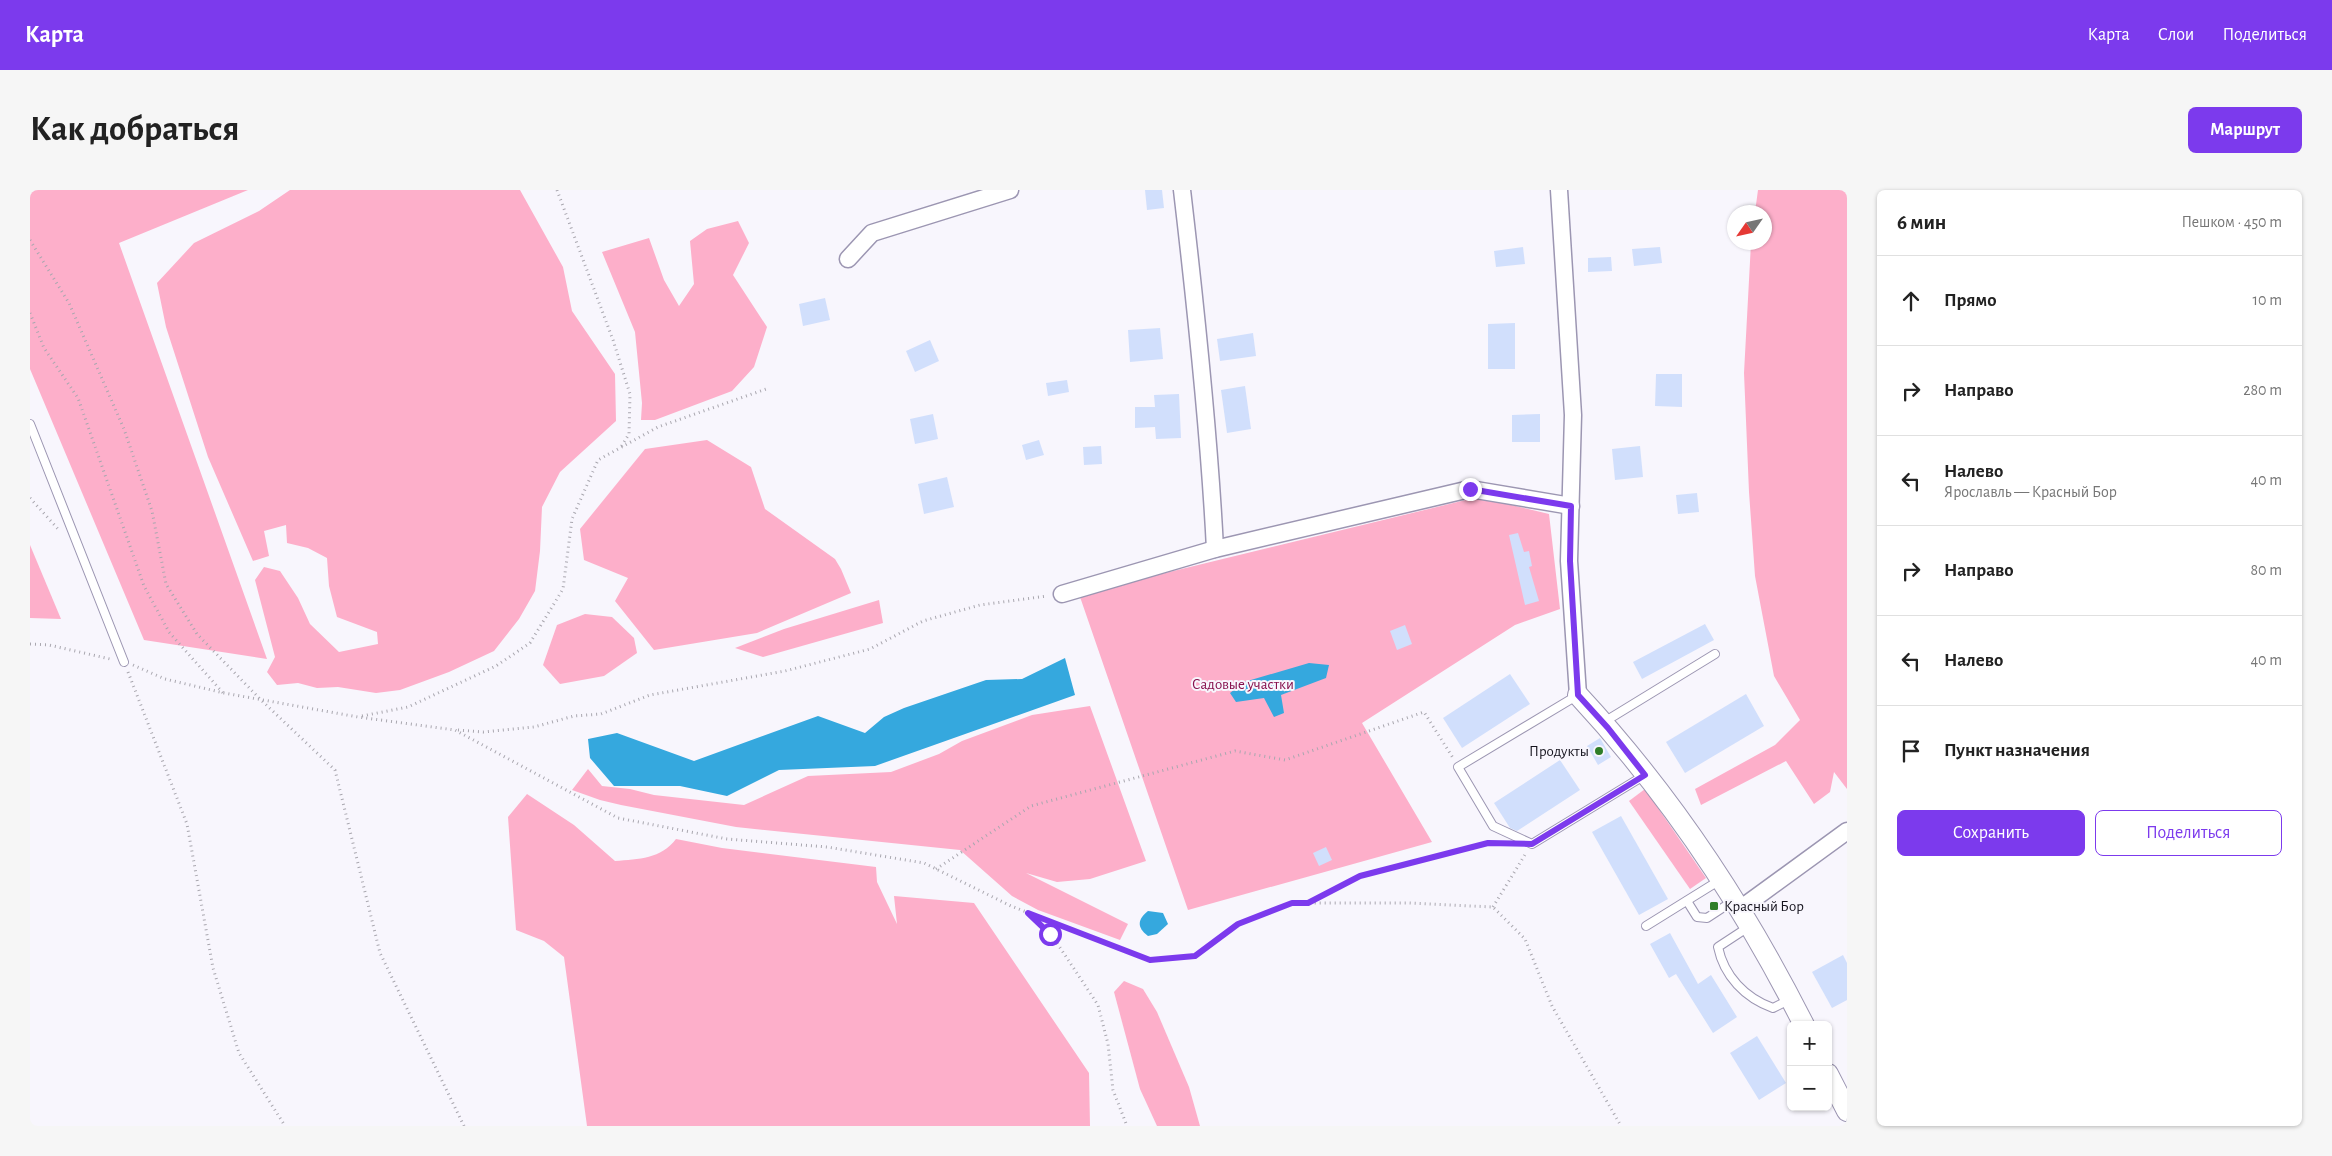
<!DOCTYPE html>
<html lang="ru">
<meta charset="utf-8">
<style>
:root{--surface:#fff;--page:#f6f6f6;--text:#222;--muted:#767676;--line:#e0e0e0;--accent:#7c3aed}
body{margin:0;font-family:"Alegreya Sans",sans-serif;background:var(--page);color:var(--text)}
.controls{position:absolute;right:15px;bottom:15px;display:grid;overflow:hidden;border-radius:8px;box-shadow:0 1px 4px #0004}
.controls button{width:45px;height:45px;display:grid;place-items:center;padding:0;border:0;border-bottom:1px solid var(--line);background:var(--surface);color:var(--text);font:25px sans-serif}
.compass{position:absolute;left:1697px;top:15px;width:45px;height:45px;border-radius:50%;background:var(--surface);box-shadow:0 1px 4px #0004;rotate:236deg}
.stop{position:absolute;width:15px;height:15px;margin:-11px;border:4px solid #7c3aed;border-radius:50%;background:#fff}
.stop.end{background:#7c3aed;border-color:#fff;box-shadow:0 1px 5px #0008}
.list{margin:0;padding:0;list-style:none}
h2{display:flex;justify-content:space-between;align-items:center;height:65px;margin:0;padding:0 20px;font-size:21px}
h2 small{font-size:16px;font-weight:400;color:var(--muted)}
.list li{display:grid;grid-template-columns:32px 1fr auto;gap:15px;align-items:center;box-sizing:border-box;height:90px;padding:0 20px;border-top:1px solid var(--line)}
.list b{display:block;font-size:19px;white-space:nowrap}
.list p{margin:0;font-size:16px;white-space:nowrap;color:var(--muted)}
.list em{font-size:16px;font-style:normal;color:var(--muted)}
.actions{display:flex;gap:10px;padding:15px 20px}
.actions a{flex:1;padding:11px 0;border:1px solid var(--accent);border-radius:8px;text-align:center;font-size:18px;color:var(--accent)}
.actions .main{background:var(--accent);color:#fff}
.icon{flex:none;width:28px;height:28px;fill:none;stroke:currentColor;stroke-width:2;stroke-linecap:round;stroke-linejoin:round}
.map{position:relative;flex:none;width:1817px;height:936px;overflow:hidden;border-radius:8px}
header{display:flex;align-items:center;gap:30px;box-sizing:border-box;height:70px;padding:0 25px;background:var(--accent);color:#fff}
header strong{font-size:24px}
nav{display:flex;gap:28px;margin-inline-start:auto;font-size:18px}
.intro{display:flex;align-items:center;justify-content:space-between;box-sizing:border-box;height:120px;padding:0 30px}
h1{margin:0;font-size:35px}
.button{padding:12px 22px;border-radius:8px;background:var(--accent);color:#fff;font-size:18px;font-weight:700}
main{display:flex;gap:30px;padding:0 30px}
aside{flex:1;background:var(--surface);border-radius:8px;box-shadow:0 1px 4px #0004}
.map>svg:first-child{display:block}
.green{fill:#fdafca}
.water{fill:#35a8de}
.building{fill:#d1dffc}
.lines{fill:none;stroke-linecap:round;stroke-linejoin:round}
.service-casing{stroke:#9c96b2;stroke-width:10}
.minor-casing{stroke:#9c96b2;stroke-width:19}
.tertiary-casing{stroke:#9c96b2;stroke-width:22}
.path{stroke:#a9a7af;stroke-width:3;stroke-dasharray:1 4;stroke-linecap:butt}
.service{stroke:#fff;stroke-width:8}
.minor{stroke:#fff;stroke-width:16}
.tertiary{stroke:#fff;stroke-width:20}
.route{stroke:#7c3aed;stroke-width:6}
.poi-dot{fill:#2f7e28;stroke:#f8f6fd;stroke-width:2}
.labels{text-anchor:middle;stroke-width:4;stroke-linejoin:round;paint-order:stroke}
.park-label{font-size:15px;fill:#86104d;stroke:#f8f6fd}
.poi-label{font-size:15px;fill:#15131d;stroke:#f8f6fd;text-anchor:end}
</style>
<header>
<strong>Карта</strong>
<nav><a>Карта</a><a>Слои</a><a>Поделиться</a></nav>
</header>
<div class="intro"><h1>Как добраться</h1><a class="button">Маршрут</a></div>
<main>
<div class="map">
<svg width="1817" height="936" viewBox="0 0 1817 936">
<rect width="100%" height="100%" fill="#f8f6fd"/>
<g class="green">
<polygon points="0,0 218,0 89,53 237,469 114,450 0,179"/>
<polygon points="260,0 490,0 533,77 542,121 585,184 586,231 530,282 512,317 510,361 505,401 489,429 464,461 419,482 370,500 346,503 308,497 287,498 268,493 247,495 237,482 245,467 225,390 234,377 250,381 268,408 280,434 309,462 348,454 347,442 307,427 299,396 297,368 278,358 257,353 256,335 234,341 239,366 223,371 178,267 136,137 127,93 164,53 229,21"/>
<polygon points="1728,0 1817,0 1817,599 1804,582 1800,602 1784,614 1756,571 1671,615 1665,599 1745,555 1770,530 1744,486 1725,386 1719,302 1714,183 1721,53 1734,52 1734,22 1725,22"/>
<polygon points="708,31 719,53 703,85 737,137 724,177 702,201 625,230 611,230 612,213 605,142 572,62 619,48 634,90 649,116 664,94 660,51 677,39"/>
<polygon points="677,250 721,277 735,319 805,369 811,379 821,403 727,443 624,460 585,411 598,388 554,370 550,339 615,259"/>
<polygon points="1448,307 1519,324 1530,419 1485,435 1332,533 1402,652 1158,720 1049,404"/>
<polygon points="0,355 31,429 0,428"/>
<polygon points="849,410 853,433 733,467 705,458 754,439"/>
<polygon points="555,424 582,427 604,448 607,463 574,486 530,494 513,475 527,435"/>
<polygon points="1060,516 1116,671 1060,689 1027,692 996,683 1098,734 1090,750 1008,720 982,706 930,660 706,637 591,615 570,610 542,600 558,579 572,596 600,599 624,605 714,615 778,586 861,582 909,564 932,551 1002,525"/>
<polygon points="1615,599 1676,688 1660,699 1599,611"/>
<path d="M497 604 544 635 585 671C609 669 631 669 646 649L692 658 846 677 847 692 867 734 864 706 944 713 1059 883 1060 936H557L534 767 514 751 486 740 478 627Z"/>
<polygon points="1094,791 1113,799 1127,822 1159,897 1170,936 1127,936 1110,899 1084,802"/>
</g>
<g class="water">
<polygon points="1035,468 1045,505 845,576 749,580 697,606 650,596 584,596 560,568 558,549 587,543 664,571 788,526 835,543 854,527 874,518 956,490 992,489"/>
<polygon points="1279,473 1299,475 1296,488 1251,505 1254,523 1244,527 1234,508 1206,512 1200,503 1214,492"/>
<path d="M1118 721 1133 723 1138 734 1127 744 1118 746C1106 737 1108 729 1118 721Z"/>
</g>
<g class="building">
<polygon points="1115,0 1132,0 1134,18 1117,20"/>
<polygon points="1493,57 1495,74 1466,77 1464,61"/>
<polygon points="1630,57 1632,73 1604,76 1602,59"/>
<polygon points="1581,67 1582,81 1558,82 1558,68"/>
<polygon points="795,108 800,130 773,136 769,114"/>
<polygon points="1485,133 1485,179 1458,179 1458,134"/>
<polygon points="1130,138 1133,169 1100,172 1098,140"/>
<polygon points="1223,143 1226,166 1190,171 1187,149"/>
<polygon points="900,150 909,171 885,182 876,161"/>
<polygon points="1626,184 1652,184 1652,217 1625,216"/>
<polygon points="1037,190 1039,202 1018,206 1016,193"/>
<polygon points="1215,196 1221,239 1197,243 1191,200"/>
<polygon points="1149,204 1151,248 1126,249 1125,237 1105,238 1105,217 1125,217 1124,205"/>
<polygon points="903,224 908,249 885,254 880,229"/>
<polygon points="1510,224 1510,252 1482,252 1482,225"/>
<polygon points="1009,250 1014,265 996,270 992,255"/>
<polygon points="1071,256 1072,274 1054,275 1053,257"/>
<polygon points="1610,256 1613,287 1585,290 1582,259"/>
<polygon points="917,287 924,317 894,324 888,294"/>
<polygon points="1667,303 1669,322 1648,324 1646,305"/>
<polygon points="1488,343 1494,362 1499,361 1502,376 1499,377 1509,411 1495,415 1479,345"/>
<polygon points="1675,434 1684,450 1612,489 1603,472"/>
<polygon points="1375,435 1382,454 1367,460 1360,441"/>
<polygon points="1480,484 1500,514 1432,558 1413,528"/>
<polygon points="1716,504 1734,536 1655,583 1636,552"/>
<polygon points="1570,548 1581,567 1568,575 1557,556"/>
<polygon points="1530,570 1550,600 1487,641 1480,638 1464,613"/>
<polygon points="1591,626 1638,709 1609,725 1562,642"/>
<polygon points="1296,657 1302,670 1289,676 1283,663"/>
<polygon points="1640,743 1668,794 1681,785 1707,827 1683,843 1646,784 1639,788 1620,754"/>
<polygon points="1813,765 1817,773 1817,810 1802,818 1782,782"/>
<polygon points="1727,846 1756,893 1729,910 1700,863"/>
</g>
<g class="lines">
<g class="service-casing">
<g id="service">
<polyline points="0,234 94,472"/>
<polyline points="1548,505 1428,577 1463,636 1502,654 1615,585"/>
<polyline points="1574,532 1685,464"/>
<polyline points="1657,711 1667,727 1677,728 1703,711"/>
<polyline points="1616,736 1690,690"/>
<path d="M1720 736 1688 757C1694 786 1715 808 1743 818L1759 810"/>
</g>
</g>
<g class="minor-casing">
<g id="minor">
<path d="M1152 0C1166 119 1179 239 1185 359"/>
<polyline points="1529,0 1543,225 1539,371 1548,505"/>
<polyline points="818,69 842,43 980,0"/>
<polyline points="1032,404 1185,359 1440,299 1541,316"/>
<polyline points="1710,719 1817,641"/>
</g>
</g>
<g class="tertiary-casing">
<g id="tertiary">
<path d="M1548 505C1638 602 1714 716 1774 835"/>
<polyline points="1798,884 1817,921"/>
</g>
</g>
<g class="path">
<polyline points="527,0 583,150 600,204 599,244 591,257"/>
<polyline points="0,50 39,113 94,239 122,321 136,394 167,444 231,510 305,580 350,763 434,936"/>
<polyline points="0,123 14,158 48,208 114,396 139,442 193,503"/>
<polyline points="0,308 29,340"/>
<polyline points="0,454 19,455 80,469"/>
<polyline points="103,475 135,489 194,503 328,527 425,540 588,628 697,649 797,657 894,673 981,716 1120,770 1165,766 1208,734 1262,713 1379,713 1463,717 1495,749 1522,816 1591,936"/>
<polyline points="98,482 157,634 183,778 209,863 255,936"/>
<polyline points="332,526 378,517 466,476 500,453 533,399 542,329 568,270 628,237 739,198"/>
<polyline points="428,540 453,542 504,537 544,526 571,524 620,505 755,481 840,459 893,431 950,415 1017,406"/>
<polyline points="906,679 1001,616 1205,561 1255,570 1394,522 1423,568"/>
<polyline points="1279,713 1330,686 1458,653 1472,653"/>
<polyline points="1463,717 1496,663"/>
<polyline points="1000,724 1021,744 1068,815 1078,854 1083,900 1097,936"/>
</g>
<use href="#service" class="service"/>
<use href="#minor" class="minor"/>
<use href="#tertiary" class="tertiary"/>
</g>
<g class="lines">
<polyline class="route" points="1020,744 998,723 1120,770 1165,766 1208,734 1262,713 1278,713 1330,686 1458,653 1502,654 1615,585 1578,538 1548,505 1540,371 1541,316 1440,299"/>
</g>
<g class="poi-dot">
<circle cx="1569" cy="561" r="5"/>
<rect x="1679" y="711" width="10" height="10" rx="2.5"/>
</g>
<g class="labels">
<g class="park-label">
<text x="1213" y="499">Садовые участки</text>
</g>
<g class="poi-label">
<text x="1559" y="566">Продукты</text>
<text x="1694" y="721" text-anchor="start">Красный Бор</text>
</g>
</g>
</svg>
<div class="controls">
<button>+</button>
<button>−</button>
</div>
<svg class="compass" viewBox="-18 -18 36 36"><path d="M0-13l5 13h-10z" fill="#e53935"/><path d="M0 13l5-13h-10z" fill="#767676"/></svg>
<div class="stop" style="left:1020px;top:744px"></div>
<div class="stop end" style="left:1440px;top:299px"></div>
</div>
<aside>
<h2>6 мин<small>Пешком · 450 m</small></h2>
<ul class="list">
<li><svg class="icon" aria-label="ahead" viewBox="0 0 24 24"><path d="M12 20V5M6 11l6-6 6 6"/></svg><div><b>Прямо</b></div><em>10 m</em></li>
<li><svg class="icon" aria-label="right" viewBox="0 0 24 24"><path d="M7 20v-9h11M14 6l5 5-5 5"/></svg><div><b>Направо</b></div><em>280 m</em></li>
<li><svg class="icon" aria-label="left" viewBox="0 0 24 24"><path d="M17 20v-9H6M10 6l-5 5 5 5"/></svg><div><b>Налево</b><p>Ярославль — Красный Бор</p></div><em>40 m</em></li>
<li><svg class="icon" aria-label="right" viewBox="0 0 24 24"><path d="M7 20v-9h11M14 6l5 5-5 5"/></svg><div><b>Направо</b></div><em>80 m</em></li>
<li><svg class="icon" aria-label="left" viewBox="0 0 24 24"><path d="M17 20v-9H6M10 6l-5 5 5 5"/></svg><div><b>Налево</b></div><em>40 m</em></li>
<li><svg class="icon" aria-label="arrive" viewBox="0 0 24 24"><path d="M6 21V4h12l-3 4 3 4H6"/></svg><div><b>Пункт назначения</b></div></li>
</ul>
<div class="actions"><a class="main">Сохранить</a><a>Поделиться</a></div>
</aside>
</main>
